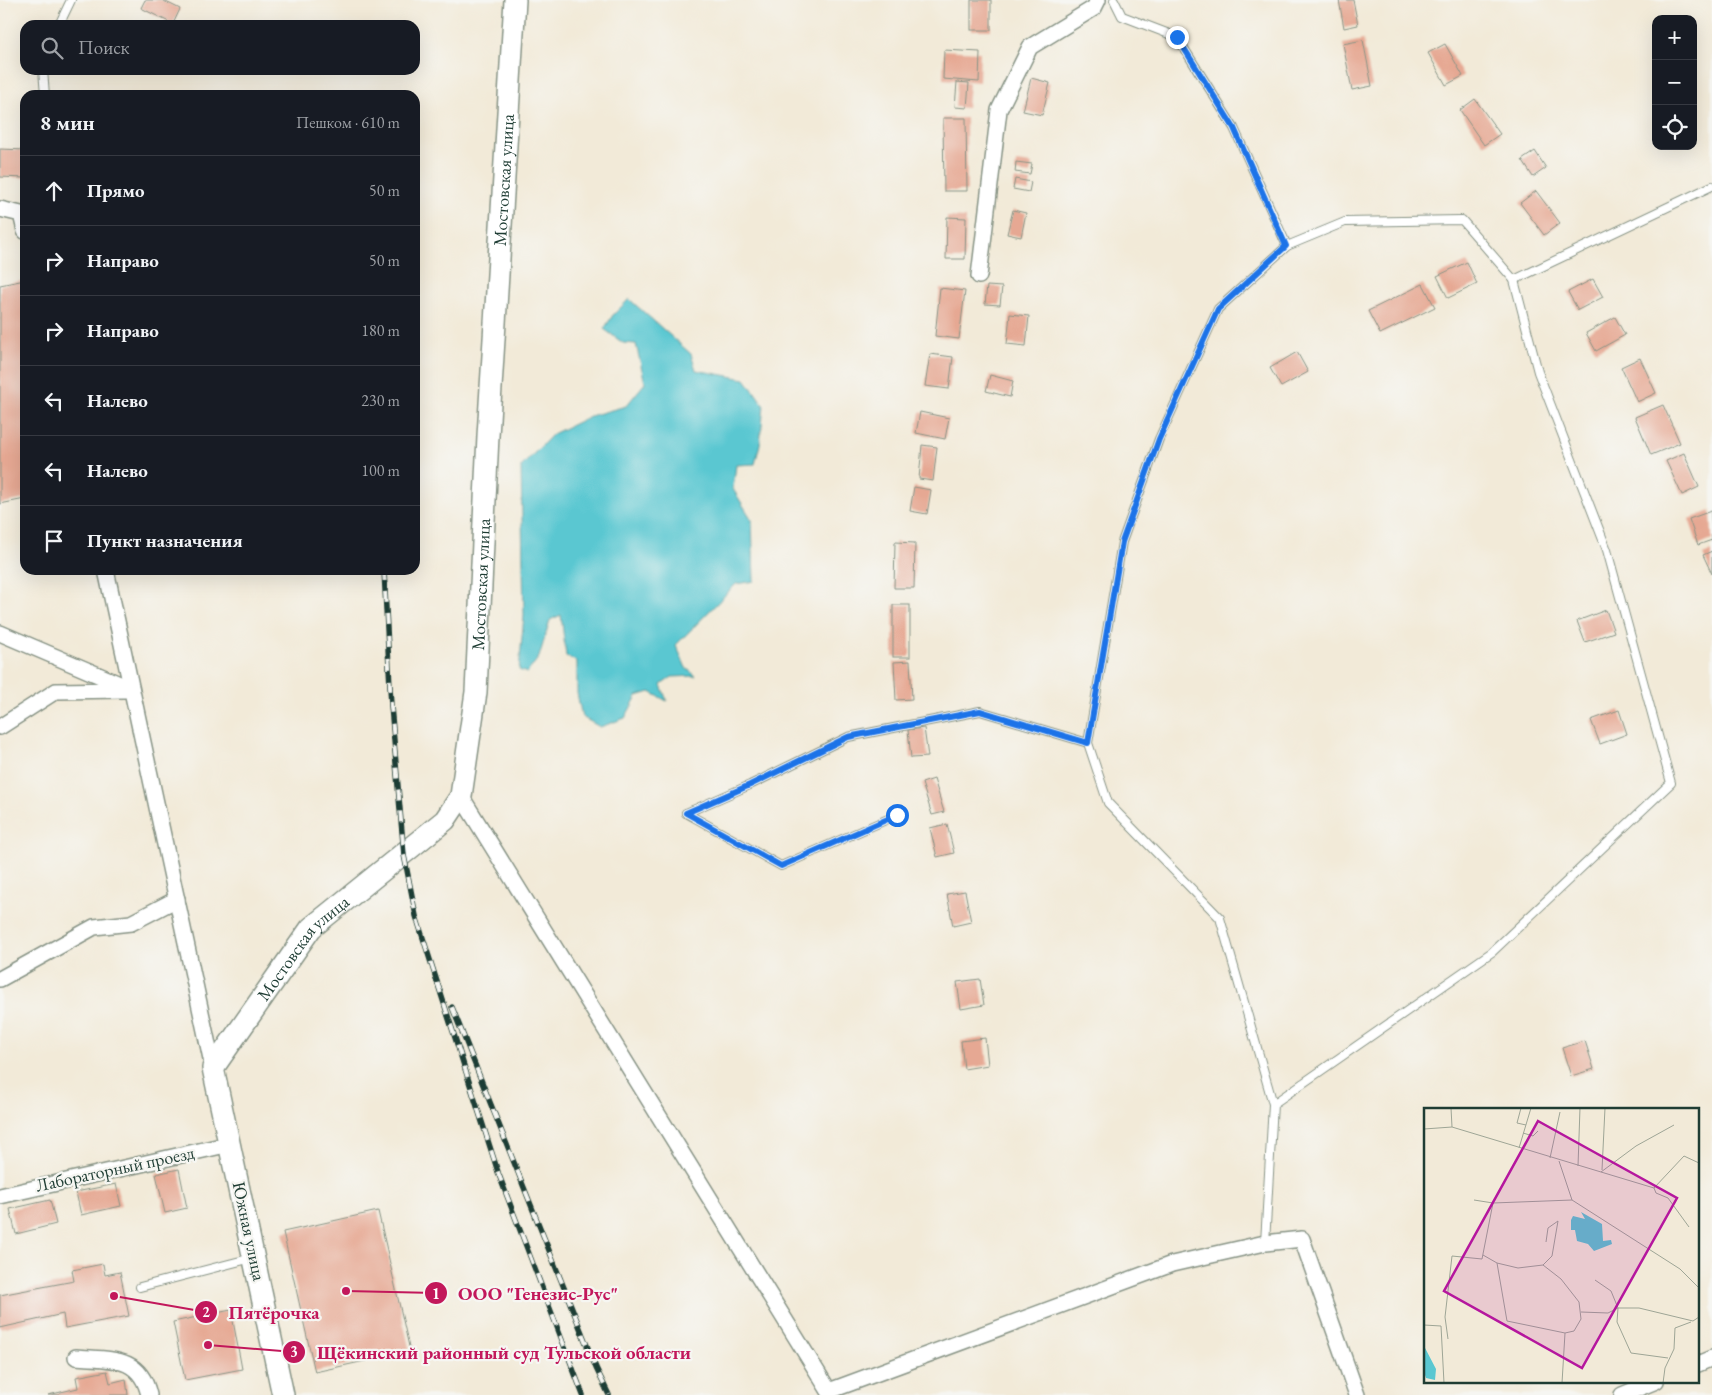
<!DOCTYPE html>
<html lang="ru">
<meta charset="utf-8">
<style>
:root{--surface:#171b24;--page:#20242c;--text:#f1f3f6;--muted:#9ea1a6;--line:#363941}
body{margin:0;font-family:"EB Garamond",serif;background:var(--page);color:var(--text)}
.controls{position:absolute;right:15px;top:15px;display:grid;overflow:hidden;border-radius:10px;box-shadow:0 5px 20px #0002}
.controls button{width:45px;height:45px;display:grid;place-items:center;padding:0;border:0;border-bottom:1px solid var(--line);background:var(--surface);color:var(--text);font:25px sans-serif}
.stop{position:absolute;width:15px;height:15px;margin:-11px;border:4px solid #1a73e8;border-radius:50%;background:#fff}
.stop.end{background:#1a73e8;border-color:#fff;box-shadow:0 1px 5px #0008}
.list{margin:0;padding:0;list-style:none}
h2{display:flex;justify-content:space-between;align-items:center;height:65px;margin:0;padding:0 20px;font-size:21px}
h2 small{font-size:16px;font-weight:400;color:var(--muted)}
.list li{display:grid;grid-template-columns:32px 1fr auto;gap:15px;align-items:center;box-sizing:border-box;height:70px;padding:0 20px;border-top:1px solid var(--line)}
.list b{display:block;font-size:19px;white-space:nowrap}
.list em{font-size:16px;font-style:normal;color:var(--muted)}
.icon{flex:none;width:28px;height:28px;fill:none;stroke:currentColor;stroke-width:2;stroke-linecap:round;stroke-linejoin:round}
.map{position:relative;flex:none;width:1712px;height:1395px;overflow:hidden}
.search{position:absolute;background:var(--surface);box-shadow:0 5px 20px #0002;left:20px;top:20px;width:400px;height:55px;display:flex;align-items:center;gap:12px;box-sizing:border-box;padding:0 18px;border-radius:15px;color:var(--muted);font-size:19px}
.panel{position:absolute;background:var(--surface);box-shadow:0 5px 20px #0002;left:20px;top:90px;width:400px;height:485px;border-radius:15px}
.map>svg:first-child{display:block}
.water{fill:#5ac7d1;stroke:#3c8282}
.building{fill:#e6a893}
.lines{fill:none;stroke-linecap:round;stroke-linejoin:round}
.lane-casing{stroke:#889486;stroke-width:10}
.street-casing{stroke:#889486;stroke-width:18}
.secondary-casing{stroke:#889486;stroke-width:24}
.lane{stroke:#fff;stroke-width:8}
.street{stroke:#fff;stroke-width:15}
.secondary{stroke:#fff;stroke-width:21}
.rail-casing{stroke:#1f3d34;stroke-width:5.5}
.rail{stroke:#f6f6f2;stroke-width:4;stroke-dasharray:11;stroke-linecap:butt}
.route{stroke:#1a73e8;stroke-width:6}
.labels{text-anchor:middle;stroke-width:4.5;stroke-linejoin:round;paint-order:stroke}
.street-label{font-size:18px;fill:#1f3d34;stroke:#f6f6f2}
.inset-road{fill:none;stroke:#9ea596;stroke-width:1}
.view{fill:#b5179e;fill-opacity:0.15;stroke:#b5179e;stroke-width:2.5}
.inset-edge{fill:none;stroke:#1f3d34;stroke-width:2.5}
.leader{fill:none;stroke:#c2185b;stroke-width:2}
.callout-dot{fill:#c2185b;stroke:#f6f6f2;stroke-width:2}
.mark-label{font-size:15px;text-anchor:middle;font-weight:bold;fill:#fff}
.callout-label{font-size:19px;text-anchor:middle;font-weight:bold;fill:#c2185b;stroke:#f6f6f2;stroke-width:4.5;stroke-linejoin:round;paint-order:stroke}
</style>
<div class="map">
<svg width="1712" height="1395" viewBox="0 0 1712 1395">
<rect width="100%" height="100%" fill="#f6f6f2"/>
<filter id="ink" filterUnits="userSpaceOnUse"><feTurbulence type="fractalNoise" baseFrequency=".02" numOctaves="2"/><feDisplacementMap in="SourceGraphic" scale="10" xChannelSelector="R" yChannelSelector="G"/><feConvolveMatrix kernelMatrix="1 2 1 2 8 2 1 2 1" color-interpolation-filters="sRGB"/></filter>
<filter id="wash" filterUnits="userSpaceOnUse"><feTurbulence type="fractalNoise" baseFrequency=".0096" numOctaves="4" result="noise"/><feDisplacementMap in="SourceGraphic" scale="20" xChannelSelector="R" yChannelSelector="G"/><feGaussianBlur stdDeviation="1.12" result="paint"/><feColorMatrix in="noise" values="0 0 0 0 0 0 0 0 0 0 0 0 0 0 0 0 0 1.4 0 .05"/><feComposite in="paint" operator="in"/></filter>
<g filter="url(#wash)">
<rect width="100%" height="100%" fill="#f2ead8"/>
<polygon class="water" points="629,299 691,354 696,370 745,379 764,405 760,444 755,464 736,465 733,489 752,520 754,581 736,584 676,645 686,668 696,676 672,677 661,685 667,701 650,692 637,696 625,718 600,727 582,717 577,693 577,662 566,656 561,615 550,620 539,657 527,673 519,670 524,615 521,467 553,434 590,416 626,406 645,383 636,344 623,343 604,329 613,315"/>
<g id="blocks">
<g class="building">
<polygon points="145,0 162,0 180,9 173,24 141,8"/>
<rect x="971" y="0" width="20" height="30"/>
<polygon points="1339,0 1353,0 1358,25 1344,28"/>
<polygon points="1363,40 1372,86 1352,90 1343,44"/>
<polygon points="1445,44 1463,76 1446,85 1428,53"/>
<polygon points="944,50 980,52 979,82 943,79"/>
<polygon points="1031,78 1050,83 1042,115 1023,111"/>
<polygon points="957,82 969,83 967,108 955,107"/>
<polygon points="1475,99 1500,134 1484,145 1460,110"/>
<polygon points="943,118 966,118 967,191 944,191"/>
<polygon points="0,149 25,150 25,178 0,177"/>
<polygon points="1535,151 1546,168 1533,177 1522,160"/>
<polygon points="1016,162 1032,164 1030,174 1015,172"/>
<polygon points="1015,179 1031,182 1029,192 1013,189"/>
<polygon points="1536,191 1560,223 1544,235 1520,203"/>
<polygon points="1013,210 1026,213 1021,237 1007,234"/>
<polygon points="947,217 966,218 965,259 946,259"/>
<polygon points="1467,262 1477,284 1448,298 1437,276"/>
<polygon points="1593,279 1603,297 1578,310 1568,292"/>
<polygon points="25,280 25,499 0,504 0,285"/>
<polygon points="1423,284 1435,307 1380,334 1368,311"/>
<polygon points="987,286 1002,287 1000,305 985,304"/>
<polygon points="940,288 965,291 959,339 935,336"/>
<polygon points="1010,314 1029,316 1026,346 1007,344"/>
<polygon points="1615,317 1625,335 1596,351 1586,333"/>
<polygon points="1297,352 1308,372 1281,387 1270,368"/>
<polygon points="930,354 953,357 949,389 925,386"/>
<polygon points="1640,358 1656,393 1637,402 1621,367"/>
<polygon points="990,375 1013,381 1010,397 986,391"/>
<polygon points="1663,405 1680,443 1651,455 1635,417"/>
<polygon points="920,412 949,418 945,439 916,433"/>
<polygon points="922,445 937,447 933,481 919,479"/>
<polygon points="1684,453 1699,487 1682,495 1666,461"/>
<polygon points="914,487 931,490 927,514 910,511"/>
<polygon points="1711,511 1712,540 1698,545 1689,519"/>
<polygon points="895,542 915,543 914,588 894,588"/>
<polygon points="1712,551 1712,574 1703,555"/>
<rect x="893" y="605" width="17" height="52"/>
<polygon points="1606,610 1614,632 1585,642 1577,621"/>
<polygon points="910,661 912,699 896,700 894,662"/>
<polygon points="1619,710 1627,734 1600,744 1591,720"/>
<polygon points="924,728 928,757 911,758 908,730"/>
<polygon points="934,779 944,812 932,815 922,783"/>
<polygon points="947,824 954,853 937,857 930,828"/>
<polygon points="965,891 971,922 953,926 947,894"/>
<polygon points="980,979 984,1005 961,1009 957,982"/>
<polygon points="985,1038 988,1065 964,1069 961,1041"/>
<polygon points="1585,1041 1594,1069 1571,1076 1562,1048"/>
<polygon points="179,1169 187,1208 165,1213 156,1174"/>
<polygon points="116,1184 121,1206 81,1215 76,1192"/>
<polygon points="50,1200 56,1224 16,1234 10,1209"/>
<polygon points="378,1211 410,1351 315,1372 283,1232"/>
<polygon points="103,1264 105,1275 120,1272 129,1316 65,1328 63,1314 0,1328 0,1295 74,1281 72,1270"/>
<polygon points="231,1310 242,1369 185,1380 173,1322"/>
<polygon points="107,1371 110,1383 126,1379 128,1395 48,1395 78,1388 76,1377"/>
</g>
</g>
</g>
<g filter="url(#ink)">
<use href="#blocks" fill-opacity="0" stroke="#889486" stroke-width="1"/>
<g class="lines">
<g class="lane-casing">
<g id="lane">
<polyline points="1114,0 1122,16 1177,37 1234,128 1287,246"/>
<polyline points="59,25 71,0"/>
<polyline points="43,70 45,95"/>
<polyline points="1514,280 1712,186"/>
<polyline points="686,813 750,785 848,737 980,711 1088,743"/>
<polyline points="686,813 781,866 897,815"/>
<polyline points="1265,1243 1273,1104 1492,952 1671,783 1607,550 1538,372 1514,280 1462,220 1345,222 1287,246 1218,309 1159,439 1122,542 1088,743 1108,803 1220,918 1273,1104"/>
<polyline points="140,1287 252,1258"/>
</g>
</g>
<g class="street-casing">
<g id="street">
<polyline points="0,209 21,214 25,231"/>
<polyline points="979,276 999,110 1030,47 1094,8 1098,0"/>
<polyline points="106,570 213,1068"/>
<polyline points="0,633 131,689"/>
<polyline points="0,727 56,691 125,690"/>
<polyline points="461,796 829,1391 1172,1264 1265,1243 1302,1239 1357,1395"/>
<polyline points="0,979 94,927 131,923 177,899"/>
<polyline points="0,1196 230,1144"/>
<path d="M76 1357C110 1360 140 1355 149 1395"/>
<polyline points="1698,1364 1712,1358"/>
<polyline points="1622,1395 1656,1381"/>
</g>
</g>
<g class="secondary-casing">
<g id="secondary">
<path id="s1" d="M283 1395 213 1068 311 928 445 820 461 796 476 692 488 436 515 0"/>
</g>
</g>
<use href="#lane" class="lane"/>
<use href="#street" class="street"/>
<use href="#secondary" class="secondary"/>
<g class="rail-casing">
<g id="rail">
<polyline points="384,570 391,706 404,855 416,916 499,1175 583,1395"/>
<polyline points="452,1007 596,1368 609,1395"/>
</g>
</g>
<use href="#rail" class="rail"/>
</g>
</g>
<g class="lines" filter="url(#ink)">
<polyline class="route" points="897,815 781,866 686,813 750,785 848,737 980,711 1088,743 1122,542 1159,439 1218,309 1286,246 1234,128 1177,37"/>
</g>
<g class="labels">
<g class="street-label">
<text dy="6" stroke="none"><textPath href="#s1" startOffset="1324">Мостовская улица</textPath></text>
<text dy="6" stroke="none"><textPath href="#s1" startOffset="919">Мостовская улица</textPath></text>
<text dy="6" stroke="none"><textPath href="#s1" startOffset="485">Мостовская улица</textPath></text>
<text transform="translate(115 1169) rotate(-12)" y="6">Лабораторный проезд</text>
<text transform="translate(249 1231) rotate(78)" y="6">Южная улица</text>
</g>
</g>
<g transform="translate(1424 1108)">
<rect width="275" height="275" fill="#f2ead8"/>
<path d="M157 104 178 116 179 133 187 132 188 136 170 143 164 136 153 133 151 122H147V112L149 108 161 111ZM0 238 12 261 11 272 2 270 0 264Z" fill="#5ac7d1"/>
<path class="inset-road" d="M27 0 28 19M97 0 93 15 102 17M0 21 28 19 230 80 232 85 244 90 265 119M99 25 109 28 114 23M95 40 107 0M126 50 136 4M135 53 148 92 256 161 275 180M154 58 156 0M178 62 181 0M177 64 212 38 250 17M230 80 260 48 275 55M50 92 69 95M122 134 124 120 134 113M59 147 73 155 83 213 141 225 150 223 157 211 155 194 137 171 119 157 94 160 73 155M119 157 128 148 134 113M171 172 187 183 194 200H215L269 213 275 209M157 204 184 205 194 200 193 214 207 245 244 250M0 217 17 218 20 275M24 231 21 209 28 148 58 151 69 95 148 92M138 275 141 225M239 275 241 260 250 241 251 220 267 214"/>
<path class="view" d="M114 13 253 90 158 260 20 183Z"/>
<rect width="275" height="275" class="inset-edge"/>
</g>
<path class="leader" d="M346 1291L436 1293M114 1296L206 1312M208 1345L294 1352"/>
<g class="callout-dot">
<circle cx="346" cy="1291" r="5"/>
<circle cx="114" cy="1296" r="5"/>
<circle cx="208" cy="1345" r="5"/>
<circle cx="436" cy="1293" r="12"/>
<circle cx="206" cy="1312" r="12"/>
<circle cx="294" cy="1352" r="12"/>
</g>
<g class="mark-label">
<text x="436" y="1299">1</text>
<text x="206" y="1317">2</text>
<text x="294" y="1357">3</text>
</g>
<g class="callout-label">
<text x="538" y="1300">ООО "Генезис-Рус"</text>
<text x="274" y="1319">Пятёрочка</text>
<text x="504" y="1359">Щёкинский районный суд Тульской области</text>
</g>
</svg>
<div class="controls">
<button>+</button>
<button>−</button>
<button><svg class="icon" aria-label="locate" viewBox="0 0 24 24"><circle cx="12" cy="12" r="6"/><path d="M12 2v4M12 18v4M2 12h4M18 12h4"/></svg></button>
</div>
<div class="stop" style="left:897px;top:815px"></div>
<div class="stop end" style="left:1177px;top:37px"></div>
<div class="search"><svg class="icon" aria-label="search" viewBox="0 0 24 24"><circle cx="10" cy="10" r="6"/><path d="M15 15l6 6"/></svg>Поиск</div>
<section class="panel">
<h2>8 мин<small>Пешком · 610 m</small></h2>
<ul class="list">
<li><svg class="icon" aria-label="ahead" viewBox="0 0 24 24"><path d="M12 20V5M6 11l6-6 6 6"/></svg><div><b>Прямо</b></div><em>50 m</em></li>
<li><svg class="icon" aria-label="right" viewBox="0 0 24 24"><path d="M7 20v-9h11M14 6l5 5-5 5"/></svg><div><b>Направо</b></div><em>50 m</em></li>
<li><svg class="icon" aria-label="right" viewBox="0 0 24 24"><path d="M7 20v-9h11M14 6l5 5-5 5"/></svg><div><b>Направо</b></div><em>180 m</em></li>
<li><svg class="icon" aria-label="left" viewBox="0 0 24 24"><path d="M17 20v-9H6M10 6l-5 5 5 5"/></svg><div><b>Налево</b></div><em>230 m</em></li>
<li><svg class="icon" aria-label="left" viewBox="0 0 24 24"><path d="M17 20v-9H6M10 6l-5 5 5 5"/></svg><div><b>Налево</b></div><em>100 m</em></li>
<li><svg class="icon" aria-label="arrive" viewBox="0 0 24 24"><path d="M6 21V4h12l-3 4 3 4H6"/></svg><div><b>Пункт назначения</b></div></li>
</ul>
</section>
</div>
